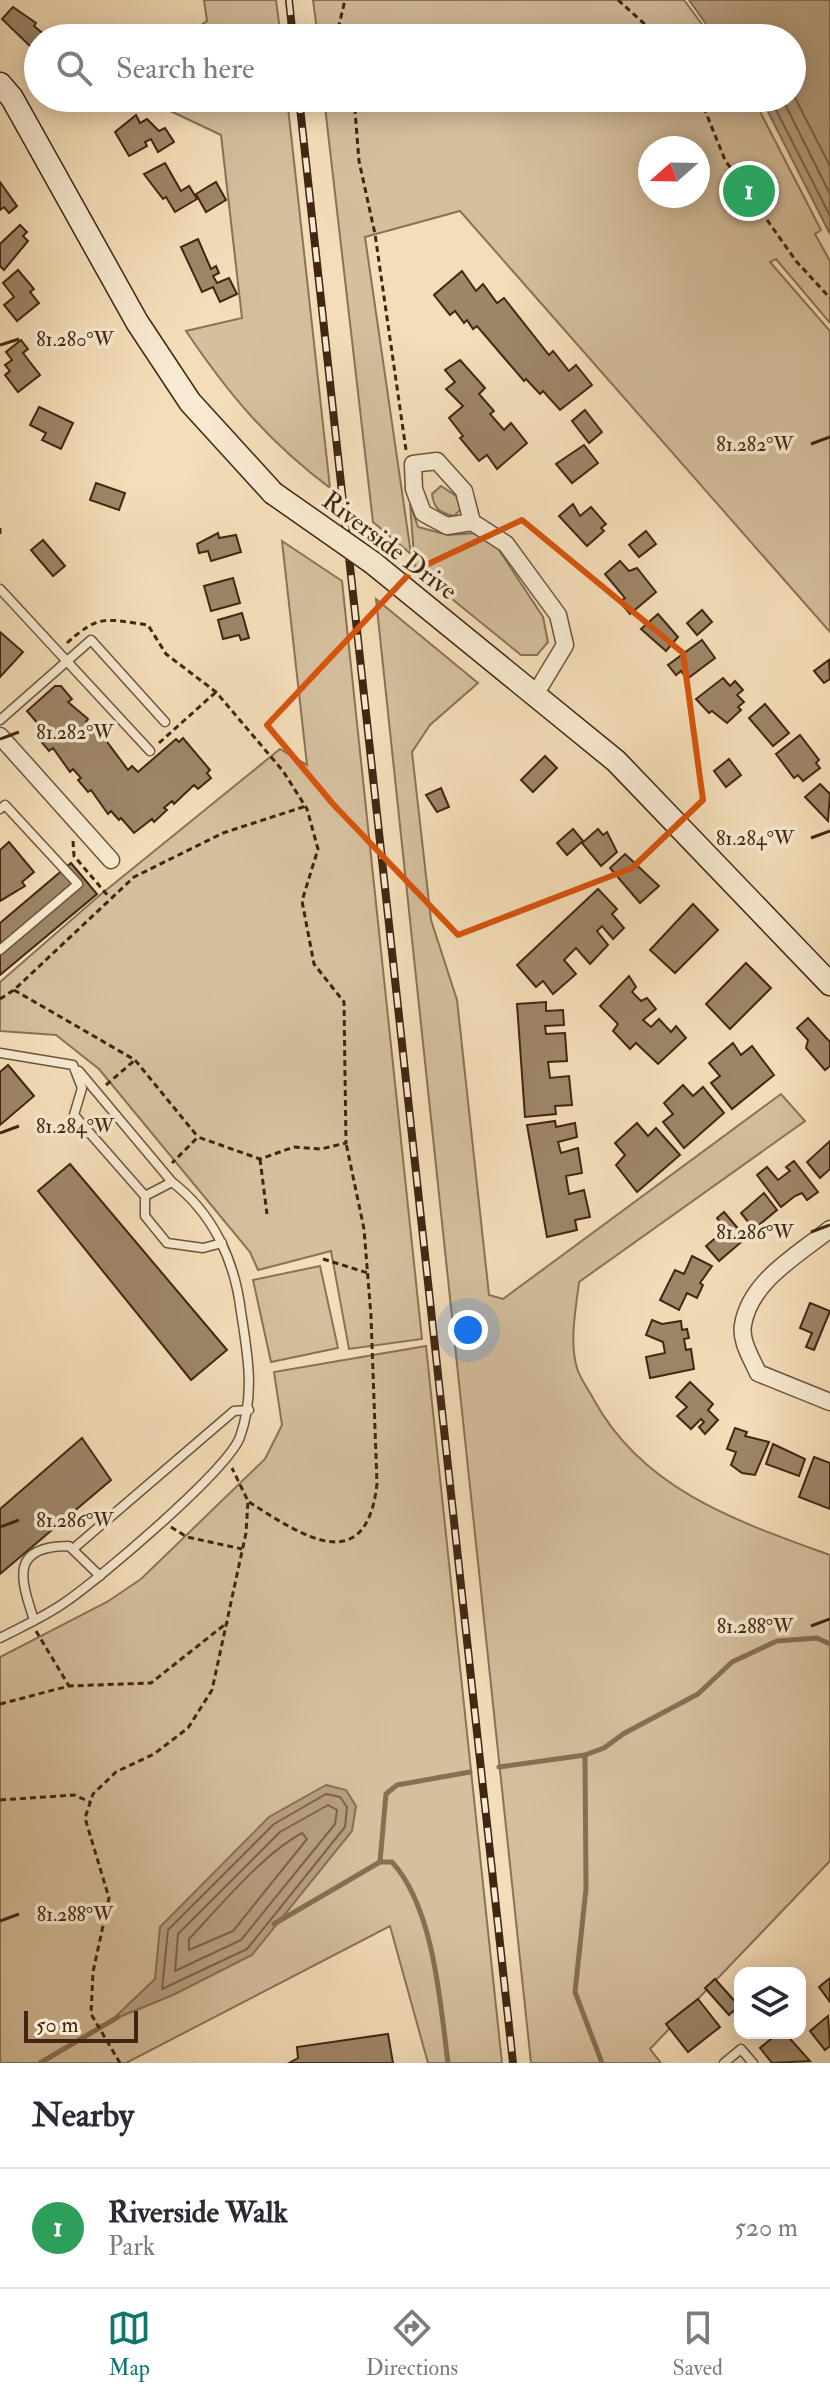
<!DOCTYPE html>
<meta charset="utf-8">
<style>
:root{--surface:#fff;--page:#f2f2f3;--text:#2b2b33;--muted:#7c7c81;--line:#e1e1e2;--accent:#0f766e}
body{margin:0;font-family:"IM FELL Double Pica",serif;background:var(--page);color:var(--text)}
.controls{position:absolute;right:24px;bottom:24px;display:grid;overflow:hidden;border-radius:16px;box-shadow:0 4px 20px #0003}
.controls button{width:72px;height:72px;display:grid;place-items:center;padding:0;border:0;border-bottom:2px solid var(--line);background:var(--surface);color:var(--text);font:40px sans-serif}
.compass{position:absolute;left:638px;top:136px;width:72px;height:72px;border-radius:50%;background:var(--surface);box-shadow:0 4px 20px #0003;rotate:250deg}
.scale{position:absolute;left:24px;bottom:20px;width:114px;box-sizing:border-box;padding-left:8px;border:4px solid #402612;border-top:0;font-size:22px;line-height:28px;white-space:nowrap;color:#402612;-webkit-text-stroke:6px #f8ead2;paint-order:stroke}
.you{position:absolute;left:468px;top:1330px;width:28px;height:28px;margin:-20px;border:6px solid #fff;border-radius:50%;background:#1a73e8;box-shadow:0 0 0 12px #1a73e833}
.badge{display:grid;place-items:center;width:52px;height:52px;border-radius:50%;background:var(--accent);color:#fff;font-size:26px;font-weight:700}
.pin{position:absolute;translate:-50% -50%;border:4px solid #fff;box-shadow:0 2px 8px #0006}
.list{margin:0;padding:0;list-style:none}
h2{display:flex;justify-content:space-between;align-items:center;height:104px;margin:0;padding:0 32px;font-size:34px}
h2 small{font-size:26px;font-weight:400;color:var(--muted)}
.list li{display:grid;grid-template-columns:52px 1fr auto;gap:24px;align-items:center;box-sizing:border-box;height:120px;padding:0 32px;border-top:2px solid var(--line)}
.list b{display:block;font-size:30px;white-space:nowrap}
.list p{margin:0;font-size:26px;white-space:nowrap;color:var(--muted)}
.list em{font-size:26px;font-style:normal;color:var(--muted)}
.icon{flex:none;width:44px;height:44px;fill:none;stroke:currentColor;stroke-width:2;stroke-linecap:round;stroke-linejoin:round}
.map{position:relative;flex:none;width:830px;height:2063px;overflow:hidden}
.search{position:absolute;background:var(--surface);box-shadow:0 4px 20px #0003;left:24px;right:24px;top:24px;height:88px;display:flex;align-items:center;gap:20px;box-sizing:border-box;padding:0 28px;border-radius:44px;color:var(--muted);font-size:30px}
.sheet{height:224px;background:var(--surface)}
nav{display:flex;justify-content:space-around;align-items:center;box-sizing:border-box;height:112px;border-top:2px solid var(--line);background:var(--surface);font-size:22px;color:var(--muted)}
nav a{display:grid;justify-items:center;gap:4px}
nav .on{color:var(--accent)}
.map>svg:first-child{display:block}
.green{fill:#d5bf9d;stroke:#8a7258;stroke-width:2;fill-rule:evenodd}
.water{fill:#b79f80;stroke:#876f54;stroke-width:2}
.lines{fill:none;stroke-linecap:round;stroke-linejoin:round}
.shore{stroke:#7c6249;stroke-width:2}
.stream{stroke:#876f54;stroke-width:5}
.building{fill:#9e8669;stroke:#402612;stroke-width:2}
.service-casing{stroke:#6d543c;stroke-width:11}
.minor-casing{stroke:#6d543c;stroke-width:19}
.secondary-casing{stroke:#402612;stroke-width:25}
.path{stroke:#402612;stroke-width:3;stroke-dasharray:6 4;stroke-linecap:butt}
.service{stroke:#f8ead2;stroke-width:8}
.minor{stroke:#f8ead2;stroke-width:16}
.secondary{stroke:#f8ead2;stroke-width:22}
.rail-casing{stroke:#402612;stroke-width:8}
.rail{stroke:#f8ead2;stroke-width:5;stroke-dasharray:15;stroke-linecap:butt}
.secondary-bridge-casing{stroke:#402612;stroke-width:25;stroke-linecap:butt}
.secondary-bridge{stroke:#f8ead2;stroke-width:22}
.marked{fill:none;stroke:#d7540d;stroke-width:6;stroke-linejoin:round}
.ticks{fill:none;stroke:#402612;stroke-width:3}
.labels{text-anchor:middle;stroke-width:7;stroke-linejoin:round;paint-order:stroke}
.street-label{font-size:26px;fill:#402612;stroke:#f8ead2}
.ticks-label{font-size:20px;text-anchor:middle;fill:#402612;stroke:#f8ead2;stroke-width:7;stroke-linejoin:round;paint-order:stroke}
</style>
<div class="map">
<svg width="830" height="2063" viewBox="0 0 830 2063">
<rect width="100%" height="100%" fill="#f4deb9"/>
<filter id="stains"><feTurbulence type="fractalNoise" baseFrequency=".0025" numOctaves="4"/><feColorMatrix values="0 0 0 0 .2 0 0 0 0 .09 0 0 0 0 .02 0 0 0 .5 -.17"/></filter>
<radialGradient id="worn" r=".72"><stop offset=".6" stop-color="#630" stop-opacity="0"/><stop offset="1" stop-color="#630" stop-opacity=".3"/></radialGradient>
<g class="green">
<polygon points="204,0 276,0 281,38 182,38 207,21"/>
<polygon points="313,0 684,0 712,38 318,38"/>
<path d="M143 98H287L330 488C269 442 229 395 186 331L242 318 221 135Z"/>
<path d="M324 98H753L821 230 815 234 830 261V323L776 259 770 262 830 331V632L460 211 365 237 411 554 373 522ZM650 148H698V196H650Z"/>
<path d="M441 486 456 496 461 509 454 516C440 513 434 509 432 494Z"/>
<polygon points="410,504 418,527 448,535 477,533 497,547 543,617 548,642 537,655 521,655 415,569"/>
<polygon points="282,541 342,581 422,1339 349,1349 331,1251 258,1270 250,1252 99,1069 56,1035 0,1031 0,982 100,895 280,749 307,765"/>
<path d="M376 599 478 683 430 725 412 752 431 920 457 1000 489 1295 503 1299 781 1094 805 1121 579 1282C576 1309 569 1341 577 1368 580 1379 589 1390 594 1400 644 1491 739 1522 830 1555V1861L650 2049 661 2063H531Z"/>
<polygon points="320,1266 338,1348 271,1362 253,1280"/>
<polygon points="426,1346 502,2063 428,2063 390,1926 126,2063 0,2063 0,1657 107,1602 141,1579 265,1459 282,1425 274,1372"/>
</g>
<g class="water">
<polygon points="689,0 830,0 830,234 761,98 792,98 792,38 716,38"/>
<polygon points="326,1785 346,1790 356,1806 352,1831 252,1955 173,1995 112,2020 155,1979 160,1927 269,1817"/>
</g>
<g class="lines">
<g class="shore">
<polyline points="792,92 830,166"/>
<polyline points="770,98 830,216"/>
<polyline points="782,98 830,194"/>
<polygon points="326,1794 340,1797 347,1807 345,1827 247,1949 162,1989 168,1930 274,1824"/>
<polygon points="328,1805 337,1810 335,1824 241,1940 175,1971 178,1934 280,1832"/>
<path d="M302 1833 307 1839 233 1931 189 1950V1939C221 1905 262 1855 302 1833Z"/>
</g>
<g class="stream">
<polyline points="585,1755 586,1889 575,1992 602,2063"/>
<polyline points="499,1767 585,1755 604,1748 623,1734 698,1694 732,1662 777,1641 817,1638 830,1644"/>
<polyline points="380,1862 386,1794 397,1785 470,1772"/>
<path d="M274 1924 380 1862H392C434 1908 440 2002 448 2063"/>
<polyline points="40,2063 118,2017"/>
</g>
</g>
<g class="building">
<polygon points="13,7 36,23 34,26 46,36 38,38 34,50 2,19"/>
<polygon points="136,115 140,123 147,119 159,131 165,128 174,142 158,152 151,139 145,142 147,146 129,156 115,132"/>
<polygon points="165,163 181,191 189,186 197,199 175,212 166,197 163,199 144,174"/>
<polygon points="0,182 17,206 9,213 4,207 0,210"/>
<polygon points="216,182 226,200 206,212 196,194"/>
<polygon points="20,225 27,232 23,236 28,241 4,270 0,266 0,244"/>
<polygon points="198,239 211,269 216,266 219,273 213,276 217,283 229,278 237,294 220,302 213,287 202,292 181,247"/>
<polygon points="18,270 34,289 30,292 39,303 17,321 4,305 14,297 3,283"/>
<polygon points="462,271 476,291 483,284 497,303 504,298 549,355 553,351 569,371 576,365 592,385 560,410 543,391 540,394 526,379 524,381 477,326 473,329 467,320 464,323 455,311 450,315 434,295"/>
<polygon points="21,340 28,349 23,353 40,375 18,392 5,375 10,371 5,365 12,360 6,352"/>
<polygon points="460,360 485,388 479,394 494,411 490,414 504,430 511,423 527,443 497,469 487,455 479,461 460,438 463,436 449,418 463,406 446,389 455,382 445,370"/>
<polygon points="39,407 73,423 61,449 42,440 46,433 30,425"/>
<polygon points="585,410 602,432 589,443 572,421"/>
<polygon points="584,445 598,463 572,483 556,464"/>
<polygon points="96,483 125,493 119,510 90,500"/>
<polygon points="573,504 580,516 591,507 606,524 601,528 604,531 587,546 559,516"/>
<polygon points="646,531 656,544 639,557 629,545"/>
<polygon points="218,533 219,538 236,535 241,552 211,561 208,551 199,553 197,544"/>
<polygon points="43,540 65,566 53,576 31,550"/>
<polygon points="620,561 629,571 637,568 656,592 630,614 620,602 625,598 605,574"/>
<polygon points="233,578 240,603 211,611 204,586"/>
<polygon points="702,610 712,622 697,635 687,623"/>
<polygon points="242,613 249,638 241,640 239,635 223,639 218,620"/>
<polygon points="658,614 678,637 666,651 641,629"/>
<polygon points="0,632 23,652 0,677"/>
<polygon points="702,640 715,658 687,679 681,671 676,675 668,665"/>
<polygon points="829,660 830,679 824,683 814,671"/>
<polygon points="723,678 730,686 735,681 743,690 737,695 744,702 738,707 741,710 727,723 712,711 709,713 696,699"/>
<polygon points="55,686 61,686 72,699 68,702 88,719 86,722 93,730 96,727 128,770 132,766 138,772 176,739 179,742 183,738 210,770 207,773 211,778 198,789 194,785 174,804 172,801 164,808 167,810 154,822 152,819 134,833 121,818 119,820 111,811 108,814 91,790 88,792 78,780 81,778 73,769 70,772 53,748 49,751 38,738 42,735 37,729 40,726 27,711"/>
<polygon points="765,704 789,733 773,746 749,718"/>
<polygon points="800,735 819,760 816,763 820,768 803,781 798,775 794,778 776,754"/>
<polygon points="545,756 557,768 533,792 521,780"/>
<polygon points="729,759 741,775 726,787 714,771"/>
<polygon points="820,784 830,794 828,821 805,797"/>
<polygon points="441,788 449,807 437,812 426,795"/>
<polygon points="573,829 583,841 567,855 557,843"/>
<polygon points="598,829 603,835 607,832 617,852 601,866 582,843"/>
<polygon points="9,842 34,872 22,882 25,886 0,901 0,850"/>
<polygon points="625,854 659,886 640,903 610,868"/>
<polygon points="71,863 97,894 0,975 0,923"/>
<polygon points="598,889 617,909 612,914 624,928 613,939 602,926 597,931 608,945 590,964 576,948 564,960 576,974 553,994 543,981 536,987 517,965"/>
<polygon points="693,904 718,930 675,973 650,950"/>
<polygon points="746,963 771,988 730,1029 706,1004"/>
<polygon points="629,976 636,987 632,992 641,1001 647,998 656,1009 643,1020 651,1027 659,1019 671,1032 676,1026 686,1038 658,1064 636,1043 630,1049 613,1031 618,1024 600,1006"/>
<polygon points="546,1002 546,1011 563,1010 564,1025 545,1026 546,1034 565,1033 567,1061 548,1062 550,1078 569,1076 572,1105 555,1106 556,1114 525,1117 517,1004"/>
<polygon points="808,1018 830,1042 830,1066 825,1070 806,1048 808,1040 797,1028"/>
<polygon points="733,1043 741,1055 752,1046 774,1075 732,1109 711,1083 720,1076 709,1063"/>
<polygon points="8,1065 34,1096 0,1125 0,1072"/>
<polygon points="683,1085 693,1096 703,1087 724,1113 684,1148 663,1122 673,1114 664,1103"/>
<polygon points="555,1121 556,1127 575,1123 577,1137 558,1142 561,1153 578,1148 582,1173 566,1176 569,1194 584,1190 590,1217 575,1220 577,1230 547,1237 527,1125"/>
<polygon points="637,1123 648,1136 656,1128 680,1155 637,1192 616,1165 625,1155 615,1143"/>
<polygon points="830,1141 830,1169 820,1178 807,1162"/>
<polygon points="794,1161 818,1192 807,1200 802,1193 795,1196 781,1207 757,1175 767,1167 778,1180 790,1171 786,1167"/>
<polygon points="70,1164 227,1350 191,1380 38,1191"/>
<polygon points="764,1193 777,1210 754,1229 741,1213"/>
<polygon points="724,1212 746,1238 719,1261 706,1246 726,1229 717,1218"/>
<polygon points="692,1256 712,1266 700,1283 703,1285 697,1298 687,1293 679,1310 660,1300 675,1270 684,1274"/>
<polygon points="810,1303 830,1311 814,1350 806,1347 812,1333 800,1328"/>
<polygon points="652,1320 662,1324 681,1321 682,1330 687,1329 689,1338 684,1339 686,1350 691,1349 694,1369 650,1378 646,1357 665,1353 663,1342 646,1335"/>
<polygon points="690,1382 713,1404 708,1410 718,1420 705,1434 699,1427 704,1422 701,1419 691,1429 677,1416 687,1407 676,1397"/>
<polygon points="735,1428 747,1432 745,1436 769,1442 755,1475 742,1473 731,1465 736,1452 727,1449"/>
<polygon points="82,1438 111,1480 0,1574 0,1509"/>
<polygon points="773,1444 805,1459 799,1476 766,1464"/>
<polygon points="814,1457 830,1463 830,1509 799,1497"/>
<polygon points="830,1978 830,2002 819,1987"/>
<polygon points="715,1979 739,2006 729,2015 705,1988"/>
<polygon points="698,1999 720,2027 688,2052 666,2024"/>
<polygon points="828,2016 830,2046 825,2050 810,2031"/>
<polygon points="778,2033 785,2033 810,2061 772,2063 760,2048"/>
<polygon points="388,2034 393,2063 289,2063 298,2058 297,2047"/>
</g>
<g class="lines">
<g class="service-casing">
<g id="service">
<polyline points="0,589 150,751"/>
<polyline points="0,720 91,640 165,722"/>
<polyline points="0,809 5,805 78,884 0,950"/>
<polyline points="0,1053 73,1065 82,1088 74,1115 145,1196"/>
<polyline points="79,1071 172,1182"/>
<polyline points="73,1549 234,1411 249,1410"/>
<path d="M34 1620C20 1578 10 1546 69 1546L100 1576"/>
<path d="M0 1638C21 1627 44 1617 64 1603 98 1580 227 1471 240 1437 255 1395 248 1356 241 1312 235 1262 214 1214 172 1182L145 1196V1216L167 1243 203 1248 222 1243"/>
<polyline points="724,2063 741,2049 753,2063"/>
</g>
</g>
<g class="minor-casing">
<g id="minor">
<polyline points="472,522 447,526 423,513 414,489 413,464 437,461 464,491 472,522 506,544 558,615 565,645 536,693"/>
<polyline points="0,736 111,860"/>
<path d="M830 1229C798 1255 750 1281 743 1325 740 1341 752 1359 758 1373L830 1402"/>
</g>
</g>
<g class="secondary-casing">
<g id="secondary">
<polyline points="0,84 12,98 137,322 190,402 273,493"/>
<polyline points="373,563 616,761 830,984"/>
</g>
</g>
<g class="path">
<polyline points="618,0 660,38"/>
<polyline points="336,38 345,0"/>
<polyline points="354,98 359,161 375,234 406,450"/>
<polyline points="700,98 725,160 796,261 830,298"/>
<polyline points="0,528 0,538"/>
<path d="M67 643C99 614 106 619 148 625L166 654 216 692 283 771 307 809 318 849 302 901 314 964 344 1002 346 1143 321 1149 294 1147 260 1159 198 1137 172 1163"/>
<polyline points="159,743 216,692"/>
<polyline points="73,841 74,856 109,897"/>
<polyline points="14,990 135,1060 198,1137"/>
<polyline points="0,999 14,990 134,877 223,833 306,806"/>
<polyline points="106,1085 135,1060"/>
<polyline points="260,1159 267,1214"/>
<polyline points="323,1259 368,1273"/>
<path d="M249 1502C301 1535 366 1580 377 1484L371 1316 364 1229 346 1143"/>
<polyline points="171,1527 187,1537 242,1549"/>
<polyline points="36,1631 69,1686"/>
<polyline points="0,1704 69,1686 151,1683 228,1622"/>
<polyline points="0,1800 74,1795 90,1802"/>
<polyline points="120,2063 91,2014 93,1972 109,1898 85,1818 93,1794 116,1772 154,1754 188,1728 212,1690 246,1533 248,1501 232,1468"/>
</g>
<use href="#service" class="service"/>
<use href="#minor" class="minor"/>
<use href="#secondary" class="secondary"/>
<g class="rail-casing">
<g id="rail">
<polyline points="289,0 293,38"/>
<polyline points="299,98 513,2063"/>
</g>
</g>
<use href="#rail" class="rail"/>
<g class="secondary-bridge-casing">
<polyline id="secondary-bridge" points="273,493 373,563"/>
</g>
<use href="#secondary-bridge" class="secondary-bridge"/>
</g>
<path class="marked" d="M522 520 683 653 703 800 632 868 458 935 333 804 267 725 411 572Z"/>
<path class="ticks" d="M0 345 19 339M811 444 830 437M0 739 19 732M811 838 830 831M0 1133 19 1126M811 1232 830 1225M0 1527 19 1520M811 1626 830 1619M0 1921 19 1914"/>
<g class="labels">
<g class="street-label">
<text transform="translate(390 545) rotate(37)" y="9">Riverside Drive</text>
</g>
</g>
<g class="ticks-label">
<text x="75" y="346">81.280°W</text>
<text x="755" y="451">81.282°W</text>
<text x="75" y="739">81.282°W</text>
<text x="755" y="845">81.284°W</text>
<text x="75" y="1133">81.284°W</text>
<text x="755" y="1239">81.286°W</text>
<text x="75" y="1527">81.286°W</text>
<text x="755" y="1633">81.288°W</text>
<text x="75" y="1921">81.288°W</text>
</g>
<rect width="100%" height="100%" filter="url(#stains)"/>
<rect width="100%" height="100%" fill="url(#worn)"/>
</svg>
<div class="controls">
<button><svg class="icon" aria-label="layers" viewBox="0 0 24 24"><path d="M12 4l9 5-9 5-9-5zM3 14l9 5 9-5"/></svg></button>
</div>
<svg class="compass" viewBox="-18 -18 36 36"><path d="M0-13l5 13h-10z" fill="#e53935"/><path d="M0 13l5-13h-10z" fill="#7c7c81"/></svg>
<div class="scale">50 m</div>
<div class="you"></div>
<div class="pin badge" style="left:749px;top:191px;background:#2e9e5b">1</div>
<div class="search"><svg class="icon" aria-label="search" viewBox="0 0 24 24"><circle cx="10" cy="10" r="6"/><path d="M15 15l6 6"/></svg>Search here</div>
</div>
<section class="sheet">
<h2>Nearby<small></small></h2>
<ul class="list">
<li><span class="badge" style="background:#2e9e5b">1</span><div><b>Riverside Walk</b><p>Park</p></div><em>520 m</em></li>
</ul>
</section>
<nav>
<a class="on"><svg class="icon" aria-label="map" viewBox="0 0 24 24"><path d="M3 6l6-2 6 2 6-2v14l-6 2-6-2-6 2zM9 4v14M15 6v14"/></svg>Map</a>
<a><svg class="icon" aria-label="directions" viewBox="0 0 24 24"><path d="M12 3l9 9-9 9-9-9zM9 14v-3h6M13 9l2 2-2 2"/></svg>Directions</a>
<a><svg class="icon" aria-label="saved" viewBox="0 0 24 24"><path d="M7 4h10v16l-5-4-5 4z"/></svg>Saved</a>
</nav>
